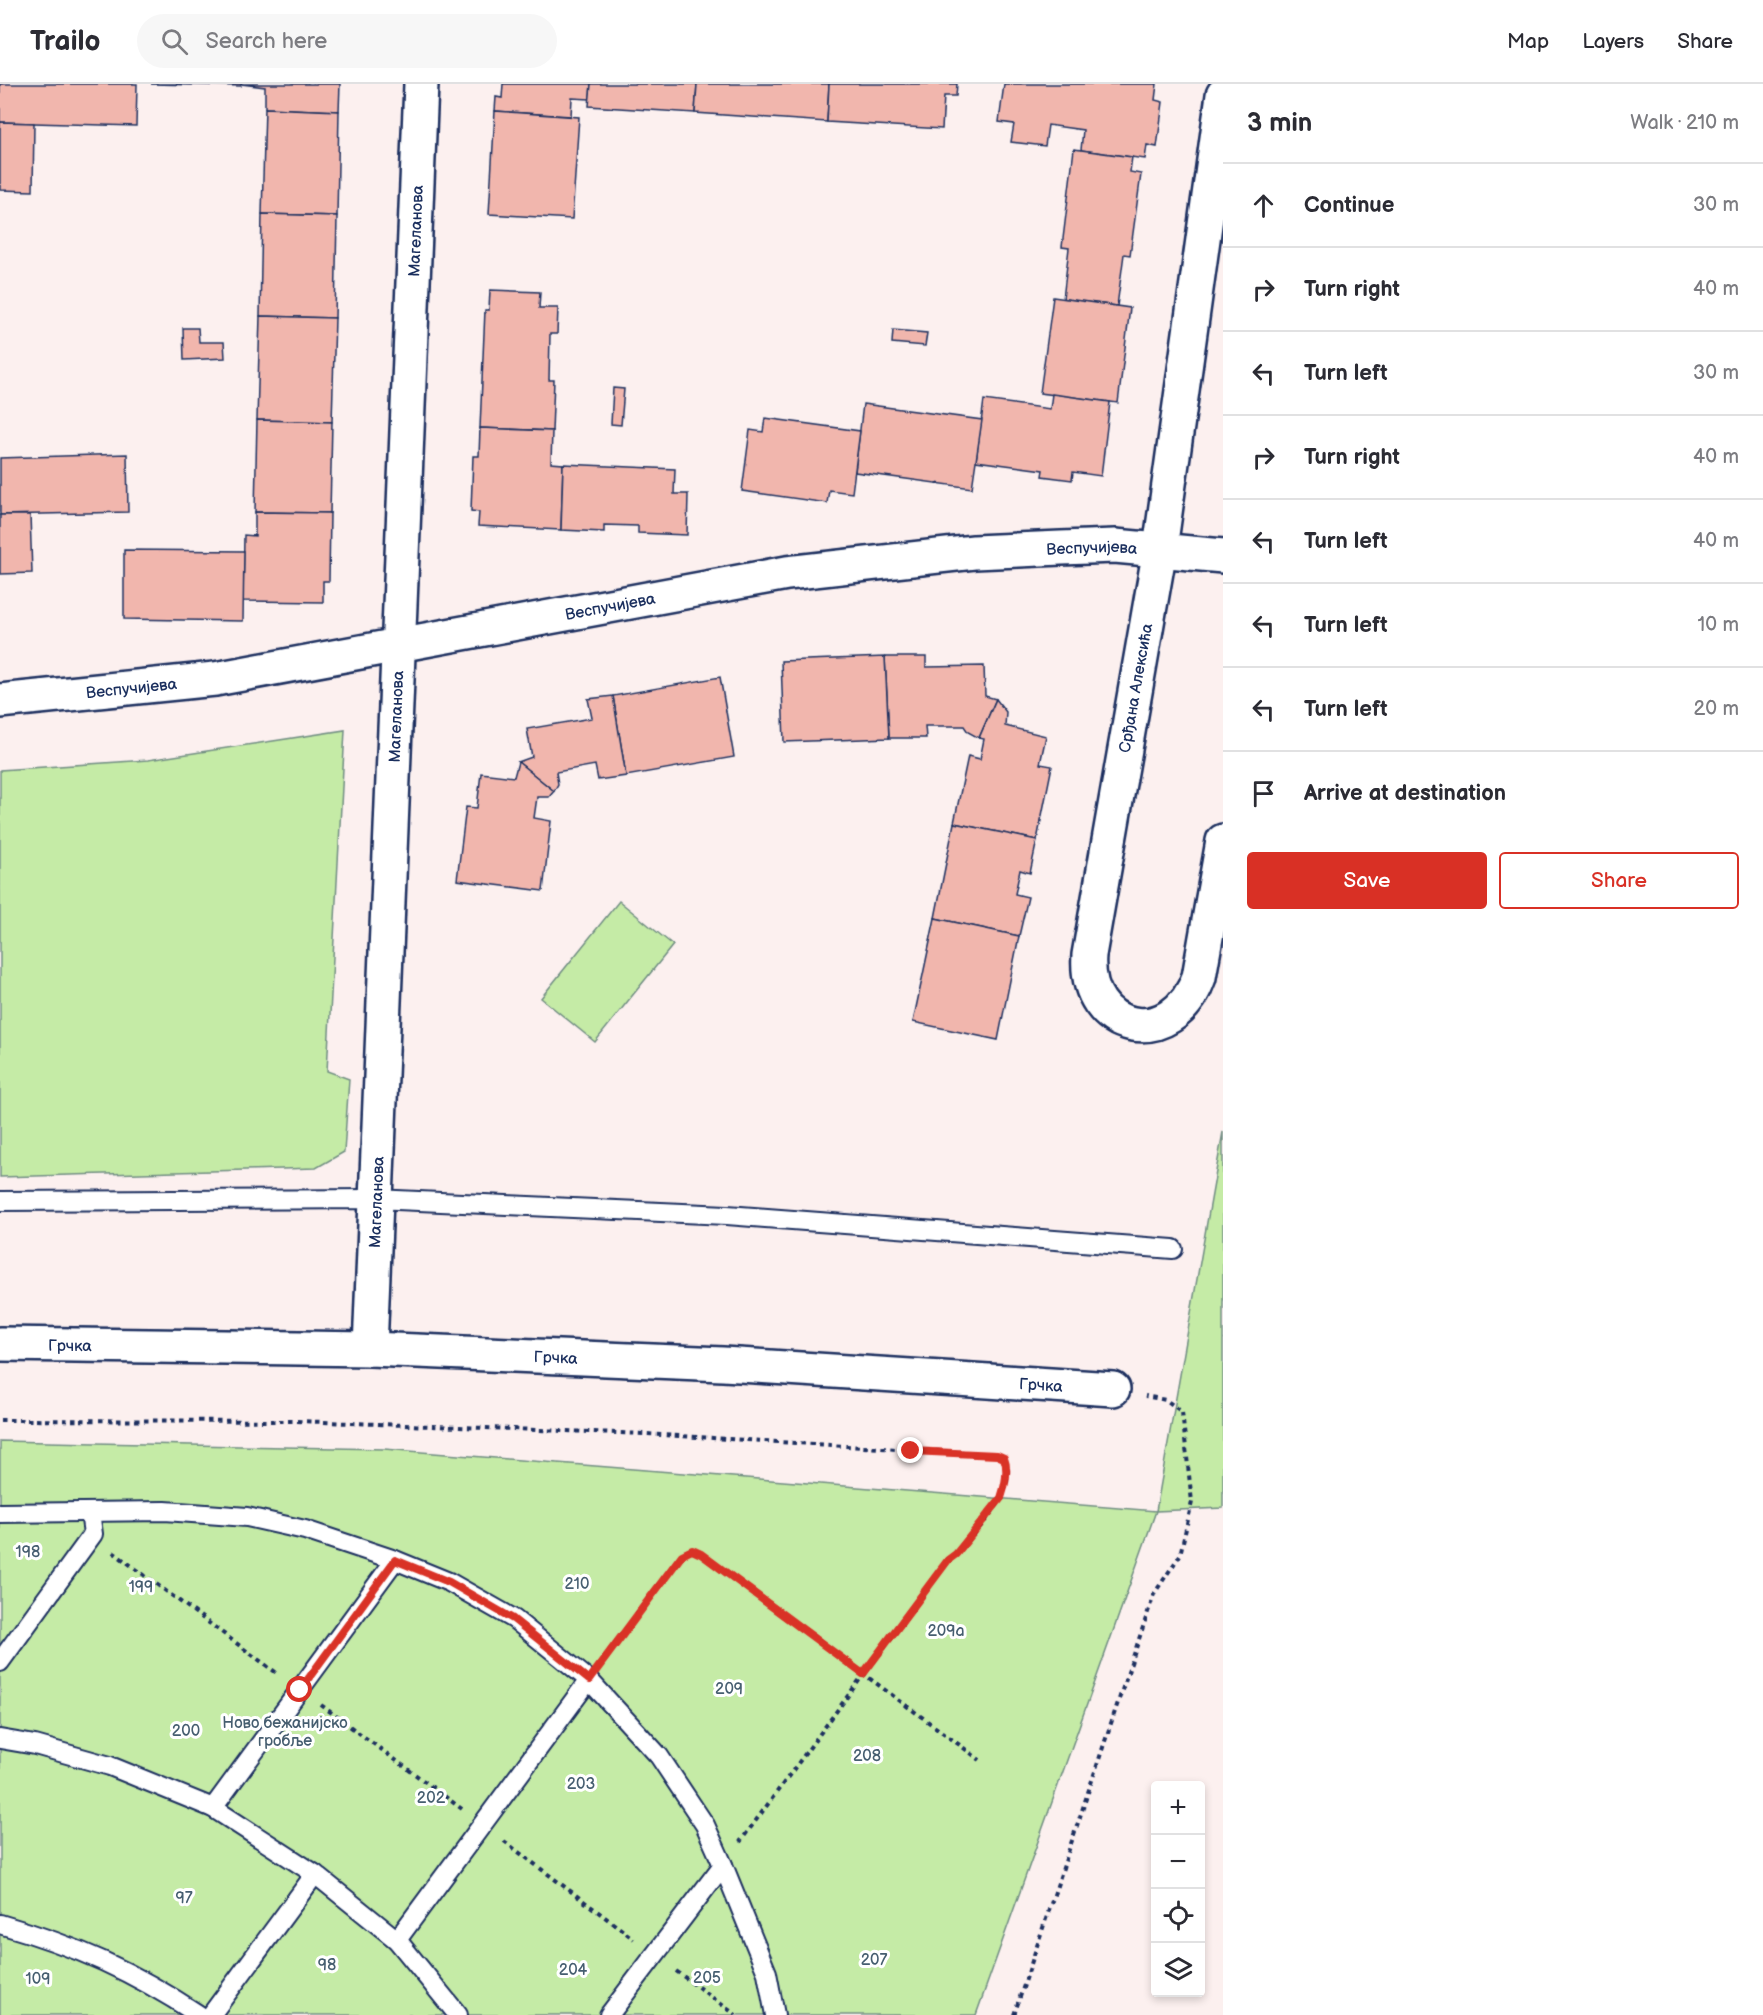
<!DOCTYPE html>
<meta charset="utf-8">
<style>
:root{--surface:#fff;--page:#f7f7f7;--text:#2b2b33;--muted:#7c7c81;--line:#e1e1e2;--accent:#d93025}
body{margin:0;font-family:"Balsamiq Sans",sans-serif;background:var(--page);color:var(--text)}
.controls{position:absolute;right:18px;bottom:18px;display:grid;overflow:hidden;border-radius:6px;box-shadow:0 3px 9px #0003}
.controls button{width:54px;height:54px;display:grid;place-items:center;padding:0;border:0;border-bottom:2px solid var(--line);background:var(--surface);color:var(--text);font:30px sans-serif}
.stop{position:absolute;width:18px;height:18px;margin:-14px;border:4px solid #d93025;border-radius:50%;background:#fff}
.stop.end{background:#d93025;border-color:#fff;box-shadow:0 2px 6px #0008}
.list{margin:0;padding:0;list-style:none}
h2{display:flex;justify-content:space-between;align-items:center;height:78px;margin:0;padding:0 24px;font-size:26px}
h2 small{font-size:20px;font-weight:400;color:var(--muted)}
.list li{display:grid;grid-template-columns:39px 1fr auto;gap:18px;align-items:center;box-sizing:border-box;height:84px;padding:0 24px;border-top:2px solid var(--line)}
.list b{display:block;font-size:22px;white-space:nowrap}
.list em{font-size:20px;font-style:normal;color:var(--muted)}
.actions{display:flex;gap:12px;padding:18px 24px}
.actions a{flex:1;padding:14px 0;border:2px solid var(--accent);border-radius:6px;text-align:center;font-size:21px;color:var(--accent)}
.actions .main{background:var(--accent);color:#fff}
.icon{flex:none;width:33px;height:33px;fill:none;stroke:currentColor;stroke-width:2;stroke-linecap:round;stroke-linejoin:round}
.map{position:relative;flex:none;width:1223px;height:1931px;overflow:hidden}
header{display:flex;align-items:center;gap:36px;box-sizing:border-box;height:84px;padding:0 30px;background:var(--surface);border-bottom:2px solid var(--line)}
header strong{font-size:28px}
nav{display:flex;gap:33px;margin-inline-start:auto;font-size:21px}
.search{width:420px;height:54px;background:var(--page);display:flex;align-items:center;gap:15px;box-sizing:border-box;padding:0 21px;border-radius:33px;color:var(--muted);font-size:22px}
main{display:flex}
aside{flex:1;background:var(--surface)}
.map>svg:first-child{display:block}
.green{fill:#c5eba6;stroke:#708d82;stroke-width:1.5}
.building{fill:#f1b6ad;stroke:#1b2f5e;stroke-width:1.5}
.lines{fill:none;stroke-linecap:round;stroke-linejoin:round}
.lane-casing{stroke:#1b2f5e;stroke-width:22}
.street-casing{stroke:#1b2f5e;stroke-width:38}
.path{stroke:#1b2f5e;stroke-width:4;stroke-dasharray:4.5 4.5;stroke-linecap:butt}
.lane{stroke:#fff;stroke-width:18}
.street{stroke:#fff;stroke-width:33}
.route{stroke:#d93025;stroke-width:8}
.labels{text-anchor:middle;stroke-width:6;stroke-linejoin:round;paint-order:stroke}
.street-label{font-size:16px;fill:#1b2f5e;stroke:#fff}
.park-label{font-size:16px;fill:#465e70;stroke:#fff}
</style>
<header>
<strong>Trailo</strong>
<div class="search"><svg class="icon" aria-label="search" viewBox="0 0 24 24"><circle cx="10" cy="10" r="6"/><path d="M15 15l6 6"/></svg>Search here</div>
<nav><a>Map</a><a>Layers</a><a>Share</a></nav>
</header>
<main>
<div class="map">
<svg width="1223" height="1931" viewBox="0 0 1223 1931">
<rect width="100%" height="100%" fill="#fcf0ef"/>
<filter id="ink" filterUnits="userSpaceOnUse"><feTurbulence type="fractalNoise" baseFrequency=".0167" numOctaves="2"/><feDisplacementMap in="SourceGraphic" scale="12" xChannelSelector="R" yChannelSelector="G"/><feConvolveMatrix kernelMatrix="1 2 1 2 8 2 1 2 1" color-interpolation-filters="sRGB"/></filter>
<g filter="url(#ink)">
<g class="green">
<polygon points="345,646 327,987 349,995 344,1068 316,1084 0,1093 0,686 148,676"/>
<polygon points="619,817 673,861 595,958 541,914"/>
<polygon points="1223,1048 1223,1424 1156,1427 976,1931 0,1931 0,1357 384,1365 1156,1427"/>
</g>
<g class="building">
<polygon points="0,0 137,0 136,42 0,38"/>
<polygon points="151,0 241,0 241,2"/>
<polygon points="241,0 340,0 339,27 265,24 265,3"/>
<polygon points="503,0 591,0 590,15 572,14 571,32 495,27 496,13 502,14"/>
<polygon points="591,0 697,0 695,29 589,22"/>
<polygon points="697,0 829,0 827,38 695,29"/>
<polygon points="829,0 957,0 956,12 944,12 942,45 827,38"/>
<polygon points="1004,0 1157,0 1155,16 1163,18 1157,63 1147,61 1145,75 1081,66 1083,46 1048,41 1045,62 1011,58 1014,40 999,38"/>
<polygon points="265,24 339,27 337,132 262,130"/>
<polygon points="495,27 579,33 572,135 489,130"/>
<polygon points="0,38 34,39 33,107 0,106"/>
<polygon points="1074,65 1132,73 1130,88 1141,90 1130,171 1124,170 1117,222 1063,215 1069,164 1062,163"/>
<polygon points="262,130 337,132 335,234 260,232"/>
<polygon points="490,206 540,208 539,224 558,224 557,250 550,250 549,296 554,296 552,347 480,344 485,226 489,226"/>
<polygon points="1053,213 1130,224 1118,319 1040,309"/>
<polygon points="260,232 335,234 332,338 257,336"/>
<polygon points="183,244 198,244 199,258 224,258 225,274 184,276"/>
<polygon points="893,246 927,249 925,262 892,259"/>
<polygon points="613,304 624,305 621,341 611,340"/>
<polygon points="1052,310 1110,318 1101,392 1073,388 1072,396 1042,392 1043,386 976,377 984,316 1050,325"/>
<polygon points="863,320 982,336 972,404 855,388"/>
<polygon points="765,334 860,347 852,409 829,406 827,419 742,407 750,346 763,348"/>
<polygon points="257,336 332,338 330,429 255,428"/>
<polygon points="480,344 552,347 551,379 563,380 561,446 478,442 479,428 471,427 473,372 479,372"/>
<polygon points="127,370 128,428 0,431 0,374"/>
<polygon points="563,380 675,385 674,410 688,410 687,451 638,449 638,442 604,441 604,448 561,446"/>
<polygon points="255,428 330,429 329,497 323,497 323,518 243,517 244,451 255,452"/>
<polygon points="0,431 30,431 32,489 0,490"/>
<polygon points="124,466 244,467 243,537 124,535"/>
<polygon points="885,573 926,573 926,583 984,582 985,612 996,615 979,654 968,648 964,642 925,642 926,654 889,654"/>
<polygon points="885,573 889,654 784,658 781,577"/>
<polygon points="720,593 734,673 626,692 613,612"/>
<polygon points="613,612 626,692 598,696 595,681 556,688 558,700 554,707 518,678 532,673 527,645 592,634 588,615"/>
<polygon points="996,615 1006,628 1005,642 1046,652 1040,680 1052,682 1037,756 954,739 968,672 980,675 984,655 979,654"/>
<polygon points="518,678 554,707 549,713 537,713 534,734 551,737 543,807 457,796 466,723 477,724 481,689 514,693"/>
<polygon points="954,739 1037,756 1030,789 1020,786 1015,810 1028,813 1019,852 935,834"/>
<polygon points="935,834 1019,852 998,956 913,938"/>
</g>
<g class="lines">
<g class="lane-casing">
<g id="lane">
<polyline points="0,1117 375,1115 727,1131 1173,1165"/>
<polyline points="0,1429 165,1427 247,1433 305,1446 395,1476 449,1498 514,1535 589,1596 659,1672 705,1741 723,1781 767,1889 775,1931"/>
<polyline points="0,1578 93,1450 90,1428"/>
<polyline points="0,1655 35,1661 110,1682 213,1724 315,1790 397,1856 458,1931"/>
<polyline points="213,1724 395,1476"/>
<path d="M0 1840C76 1862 133 1887 199 1931"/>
<polyline points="397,1856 589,1596"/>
<polyline points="211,1931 315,1790"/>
<polyline points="609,1931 723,1781"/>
</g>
</g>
<g class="street-casing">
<g id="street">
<path d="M1223 11 1160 465 1089 871C1083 950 1173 968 1199 893L1223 757"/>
<path id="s1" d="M0 617 215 595 787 489 974 468 1061 464 1115 462 1223 472"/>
<path id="s2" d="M0 1260 370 1265 723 1280 1113 1305"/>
<path id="s3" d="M370 1265 421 0"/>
</g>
</g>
<g class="path">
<path d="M0 1336 297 1337 646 1350 997 1371 1004 1374C1020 1408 975 1446 956 1470L948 1476 740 1758"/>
<polyline points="113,1468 278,1590"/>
<polyline points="604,1575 682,1471 692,1466 701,1470 980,1676"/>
<polyline points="321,1621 462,1725"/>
<polyline points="504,1757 634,1855"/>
<polyline points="676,1887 736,1931"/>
<polyline points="1014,1931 1154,1510 1180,1471 1192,1418 1182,1328 1166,1316 1145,1312"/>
</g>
<use href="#lane" class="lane"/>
<use href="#street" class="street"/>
</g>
</g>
<g class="lines" filter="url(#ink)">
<path class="route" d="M300 1606 395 1476 449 1498 513 1535 589 1596 682 1471 692 1466 701 1470 863 1590 948 1476 956 1470 1001 1414C1005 1402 1009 1386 1004 1374L997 1371 911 1367"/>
</g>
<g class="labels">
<g class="street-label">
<text dy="6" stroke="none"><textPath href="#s3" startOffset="1119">Магеланова</textPath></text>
<text dy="6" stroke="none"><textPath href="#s1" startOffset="1104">Веспучијева</textPath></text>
<text dy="6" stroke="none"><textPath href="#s1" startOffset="618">Веспучијева</textPath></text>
<text dy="6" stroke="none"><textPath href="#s1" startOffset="132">Веспучијева</textPath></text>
<text transform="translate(1135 604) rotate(-80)" y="6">Срђана Алексића</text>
<text dy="6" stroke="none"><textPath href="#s3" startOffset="633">Магеланова</textPath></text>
<text dy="6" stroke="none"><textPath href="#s3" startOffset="147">Магеланова</textPath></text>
<text dy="6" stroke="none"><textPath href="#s2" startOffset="70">Грчка</textPath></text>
<text dy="6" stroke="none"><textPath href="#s2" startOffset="556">Грчка</textPath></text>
<text dy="6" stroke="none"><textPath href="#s2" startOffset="1042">Грчка</textPath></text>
</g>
<g class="park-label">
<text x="28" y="1473">198</text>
<text x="577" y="1505">210</text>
<text x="141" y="1508">199</text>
<text x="946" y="1552">209a</text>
<text x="729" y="1610">209</text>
<text x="285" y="1644">Ново бежанијско<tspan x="285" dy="18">гробље</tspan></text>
<text x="186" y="1652">200</text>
<text x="867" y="1677">208</text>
<text x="581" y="1705">203</text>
<text x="431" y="1719">202</text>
<text x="184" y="1819">97</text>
<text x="874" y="1881">207</text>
<text x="327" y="1886">98</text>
<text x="573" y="1891">204</text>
<text x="707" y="1899">205</text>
<text x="38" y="1900">109</text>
</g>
</g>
</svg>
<div class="controls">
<button>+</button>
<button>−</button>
<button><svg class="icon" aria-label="locate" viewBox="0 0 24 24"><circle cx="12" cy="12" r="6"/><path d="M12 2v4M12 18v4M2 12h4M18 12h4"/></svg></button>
<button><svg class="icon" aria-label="layers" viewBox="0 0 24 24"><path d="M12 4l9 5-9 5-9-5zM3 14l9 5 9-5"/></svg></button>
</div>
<div class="stop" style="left:300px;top:1606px"></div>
<div class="stop end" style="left:911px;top:1367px"></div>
</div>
<aside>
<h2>3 min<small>Walk · 210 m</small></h2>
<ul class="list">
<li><svg class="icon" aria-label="ahead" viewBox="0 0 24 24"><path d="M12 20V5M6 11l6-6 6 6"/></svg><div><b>Continue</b></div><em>30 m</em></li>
<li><svg class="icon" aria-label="right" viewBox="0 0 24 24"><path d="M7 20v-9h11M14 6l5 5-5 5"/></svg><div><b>Turn right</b></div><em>40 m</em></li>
<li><svg class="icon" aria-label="left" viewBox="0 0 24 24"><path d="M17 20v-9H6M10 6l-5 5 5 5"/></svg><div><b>Turn left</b></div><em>30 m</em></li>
<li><svg class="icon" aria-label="right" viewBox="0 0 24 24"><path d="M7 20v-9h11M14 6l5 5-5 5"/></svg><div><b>Turn right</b></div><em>40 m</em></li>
<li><svg class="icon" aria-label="left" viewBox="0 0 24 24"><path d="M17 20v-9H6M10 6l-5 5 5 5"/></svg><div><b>Turn left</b></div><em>40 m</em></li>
<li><svg class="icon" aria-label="left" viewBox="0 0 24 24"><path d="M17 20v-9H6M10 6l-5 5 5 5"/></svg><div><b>Turn left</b></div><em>10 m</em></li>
<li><svg class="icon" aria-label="left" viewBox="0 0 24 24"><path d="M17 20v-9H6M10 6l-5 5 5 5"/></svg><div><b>Turn left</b></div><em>20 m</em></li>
<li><svg class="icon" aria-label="arrive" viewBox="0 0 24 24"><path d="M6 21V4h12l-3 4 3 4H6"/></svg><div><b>Arrive at destination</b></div></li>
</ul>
<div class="actions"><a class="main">Save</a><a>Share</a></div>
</aside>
</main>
